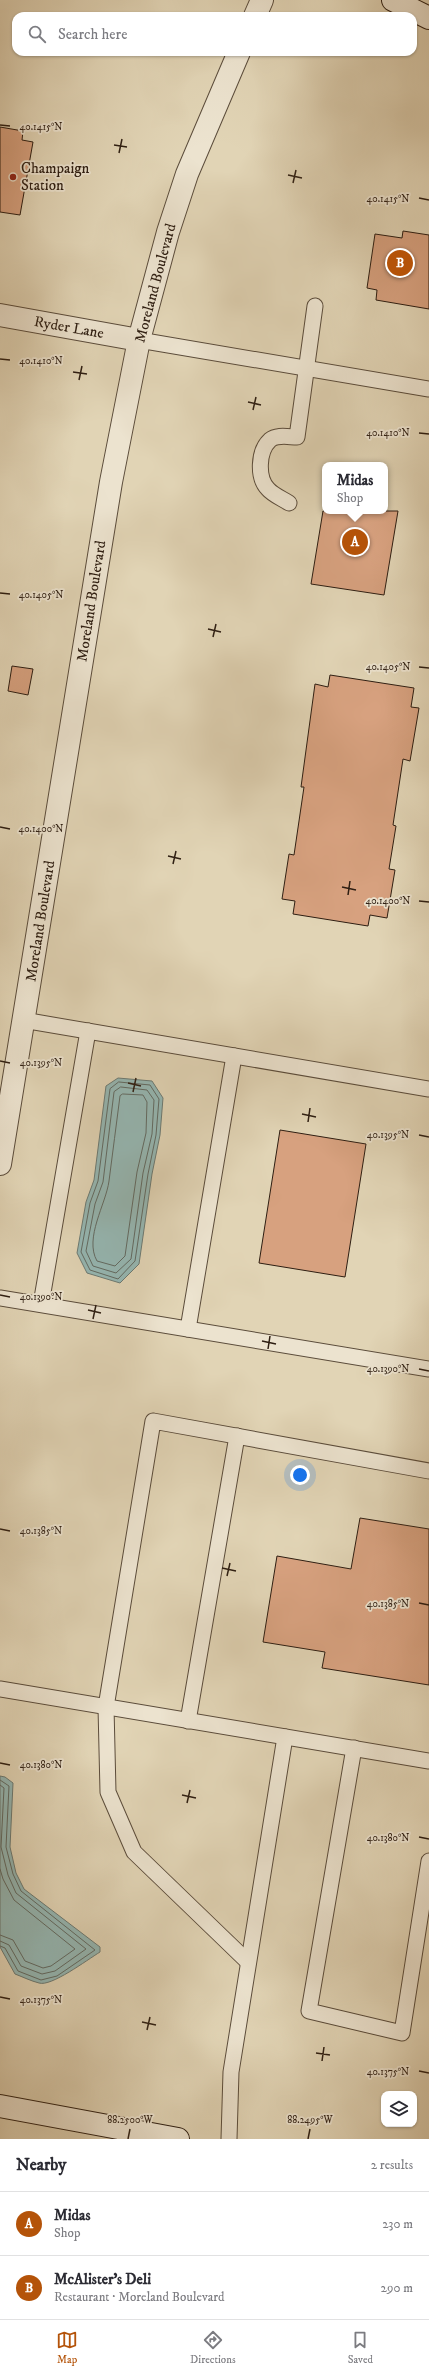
<!DOCTYPE html>
<meta charset="utf-8">
<style>
:root{--surface:#fff;--page:#f7f7f7;--text:#2b2b33;--muted:#7c7c81;--line:#e1e1e2;--accent:#b45309}
body{margin:0;font-family:"IM FELL DW Pica",serif;background:var(--page);color:var(--text)}
.controls{position:absolute;right:12px;bottom:12px;display:grid;overflow:hidden;border-radius:8px;box-shadow:0 1px 3px #0004}
.controls button{width:36px;height:36px;display:grid;place-items:center;padding:0;border:0;border-bottom:1px solid var(--line);background:var(--surface);color:var(--text);font:20px sans-serif}
.you{position:absolute;left:300px;top:1475px;width:14px;height:14px;margin:-10px;border:3px solid #fff;border-radius:50%;background:#1a73e8;box-shadow:0 0 0 6px #1a73e833}
.badge{display:grid;place-items:center;width:26px;height:26px;border-radius:50%;background:var(--accent);color:#fff;font-size:13px;font-weight:700}
.pin{position:absolute;translate:-50% -50%;border:2px solid #fff;box-shadow:0 1px 4px #0006}
.popup{position:absolute;left:322px;top:462px;width:66px;height:52px;box-sizing:border-box;display:grid;place-content:center;border-radius:8px;background:var(--surface);filter:drop-shadow(0 1px 3px #0005);font-size:13px;white-space:nowrap;color:var(--muted)}
.popup b{font-size:15px;color:var(--text)}
.popup::after{content:'';position:absolute;left:50%;top:100%;margin-left:-8px;border:8px solid transparent;border-top-color:var(--surface)}
.list{margin:0;padding:0;list-style:none}
h2{display:flex;justify-content:space-between;align-items:center;height:52px;margin:0;padding:0 16px;font-size:17px}
h2 small{font-size:13px;font-weight:400;color:var(--muted)}
.list li{display:grid;grid-template-columns:26px 1fr auto;gap:12px;align-items:center;box-sizing:border-box;height:64px;padding:0 16px;border-top:1px solid var(--line)}
.list b{display:block;font-size:15px;white-space:nowrap}
.list p{margin:0;font-size:13px;white-space:nowrap;color:var(--muted)}
.list em{font-size:13px;font-style:normal;color:var(--muted)}
.icon{flex:none;width:22px;height:22px;fill:none;stroke:currentColor;stroke-width:2;stroke-linecap:round;stroke-linejoin:round}
.map{position:relative;flex:none;width:429px;height:2139px;overflow:hidden}
.search{position:absolute;background:var(--surface);box-shadow:0 1px 3px #0004;left:12px;right:12px;top:12px;height:44px;display:flex;align-items:center;gap:10px;box-sizing:border-box;padding:0 14px;border-radius:12px;color:var(--muted);font-size:15px}
.sheet{height:180px;background:var(--surface)}
nav{display:flex;justify-content:space-around;align-items:center;box-sizing:border-box;height:56px;border-top:1px solid var(--line);background:var(--surface);font-size:11px;color:var(--muted)}
nav a{display:grid;justify-items:center;gap:2px}
nav .on{color:var(--accent)}
.map>svg:first-child{display:block}
.water{fill:#95b7b3;stroke:#6c7a73}
.lines{fill:none;stroke-linecap:round;stroke-linejoin:round}
.shore{stroke:#626a62;stroke-width:1}
.building{fill:#d7a17f;stroke:#2e1e12}
.service-casing{stroke:#5b4c3b;stroke-width:17}
.minor-casing{stroke:#5b4c3b;stroke-width:24}
.tertiary-casing{stroke:#5b4c3b;stroke-width:24}
.secondary-casing{stroke:#2e1e12;stroke-width:24}
.service{stroke:#ece3cf;stroke-width:15}
.minor{stroke:#ece3cf;stroke-width:22}
.tertiary{stroke:#ece3cf;stroke-width:22}
.secondary{stroke:#ece3cf;stroke-width:22}
.ticks{fill:none;stroke:#2e1e12;stroke-width:1.5}
.poi-dot{fill:#8f2418;stroke:#ece3cf;stroke-width:1.5}
.labels{text-anchor:middle;stroke-width:3.5;stroke-linejoin:round;paint-order:stroke}
.poi-label{font-size:15px;fill:#2e1e12;stroke:#ece3cf;text-anchor:start}
.street-label{font-size:15px;fill:#2e1e12;stroke:#ece3cf}
.ticks-label{font-size:10px;text-anchor:middle;fill:#2e1e12;stroke:#ece3cf;stroke-width:3.5;stroke-linejoin:round;paint-order:stroke}
</style>
<div class="map">
<svg width="429" height="2139" viewBox="0 0 429 2139">
<rect width="100%" height="100%" fill="#e1d4b5"/>
<filter id="stains"><feTurbulence type="fractalNoise" baseFrequency=".005" numOctaves="4"/><feColorMatrix values="0 0 0 0 .2 0 0 0 0 .09 0 0 0 0 .02 0 0 0 .5 -.17"/></filter>
<radialGradient id="worn" r=".72"><stop offset=".6" stop-color="#630" stop-opacity="0"/><stop offset="1" stop-color="#630" stop-opacity=".3"/></radialGradient>
<g class="water">
<polygon points="118,1078 152,1081 163,1098 160,1135 152,1174 139,1264 120,1283 87,1273 77,1253 86,1202 94,1180 106,1086"/>
<path d="M0 1776 5 1777 13 1783 10 1847 16 1873 24 1889 100 1947V1952C87 1960 51 1987 39 1983 31 1981 23 1977 15 1974L0 1947Z"/>
</g>
<g class="lines">
<g class="shore">
<polygon points="119,1082 150,1085 159,1099 156,1135 148,1174 135,1261 118,1279 90,1270 81,1252 90,1203 98,1181 110,1089"/>
<polygon points="121,1087 147,1090 154,1100 152,1134 143,1173 131,1259 116,1273 93,1266 86,1251 95,1204 103,1182 114,1092"/>
<path d="M123 1094 143 1095 147 1102 146 1133 137 1172 125 1256 115 1266 97 1261C84 1238 106 1204 109 1181 113 1153 116 1124 120 1096Z"/>
<polyline points="0,1780 9,1786 6,1847 13,1874 21,1891 95,1950 57,1976 41,1980 18,1971 5,1948 0,1946"/>
<polyline points="0,1785 4,1788 1,1847 8,1875 16,1893 86,1949 55,1971 42,1974 21,1966 9,1945 0,1941"/>
<polyline points="0,1869 3,1879 14,1900 75,1949 51,1966 43,1968 25,1961 13,1940 0,1935"/>
</g>
</g>
<g class="building">
<polygon points="0,127 23,131 22,140 33,142 20,215 0,212"/>
<polygon points="403,231 429,235 429,309 376,300 377,290 367,288 375,234 402,238"/>
<polygon points="323,511 398,511 384,595 311,584"/>
<polygon points="12,666 33,669 28,695 8,691"/>
<polygon points="330,675 414,688 411,707 419,708 410,761 403,759 393,825 396,826 389,869 395,870 387,918 370,915 368,926 293,914 295,901 282,899 289,854 294,855 304,787 301,787 315,684 328,687"/>
<polygon points="280,1130 366,1144 345,1277 259,1263"/>
<polygon points="360,1518 429,1529 429,1685 322,1668 325,1652 263,1642 277,1556 351,1569"/>
</g>
<g class="lines">
<g class="service-casing">
<g id="service">
<polyline points="139,340 429,389"/>
<path d="M289 503C283 499 273 495 268 489 257 478 258 451 270 440 277 434 289 437 297 437L315 306"/>
<polyline points="23,1020 429,1089"/>
<polyline points="0,1298 429,1369"/>
<polyline points="41,1304 88,1031"/>
<polyline points="188,1329 234,1056"/>
<polyline points="0,1689 429,1761"/>
<polyline points="188,1721 237,1436"/>
<polyline points="354,1748 309,2011 402,2033 429,1861"/>
<polyline points="248,1962 134,1852 108,1792 106,1707 153,1421 429,1471"/>
<polyline points="229,2139 231,2072 285,1737"/>
</g>
</g>
<g class="minor-casing">
<polyline id="minor" points="0,315 139,340"/>
</g>
<g class="tertiary-casing">
<g id="tertiary">
<polyline points="255,16 262,0"/>
<polyline points="0,1164 111,482 139,340 168,232 187,174 239,52"/>
</g>
</g>
<g class="secondary-casing">
<g id="secondary">
<polyline points="393,0 429,18"/>
<polyline points="0,2106 178,2139"/>
</g>
</g>
<use href="#service" class="service"/>
<use href="#minor" class="minor"/>
<use href="#tertiary" class="tertiary"/>
<use href="#secondary" class="secondary"/>
</g>
<path class="ticks" d="M0 125 10 126M114 145 127 147M119 153 122 139M288 175 302 178M293 183 296 170M419 198 429 200M0 359 10 360M73 372 87 374M79 380 82 366M248 402 261 405M253 410 256 397M419 433 429 434M0 593 10 594M208 629 221 632M213 637 216 624M419 667 429 668M0 827 10 829M168 856 181 859M173 864 176 851M342 887 356 890M348 895 350 881M419 901 429 902M0 1061 10 1063M128 1083 141 1086M133 1092 136 1078M302 1114 316 1117M308 1122 310 1108M419 1135 429 1137M0 1295 10 1297M88 1310 101 1313M93 1319 96 1305M262 1341 276 1344M268 1349 270 1336M419 1369 429 1371M0 1529 10 1531M222 1568 236 1571M227 1576 230 1563M419 1603 429 1605M0 1763 10 1765M182 1795 196 1798M187 1803 190 1790M419 1837 429 1839M0 1997 10 1999M142 2022 156 2025M147 2030 150 2017M316 2053 330 2055M322 2061 324 2047M419 2071 429 2073M128 2139 130 2129M308 2139 310 2129"/>
<circle class="poi-dot" cx="13" cy="177" r="4"/>
<g class="labels">
<g class="poi-label">
<text x="21" y="173">Champaign<tspan x="21" dy="17">Station</tspan></text>
</g>
<g class="street-label">
<text transform="translate(155 283) rotate(-75)" y="5">Moreland Boulevard</text>
<text transform="translate(69 327) rotate(10)" y="5">Ryder Lane</text>
<text transform="translate(91 601) rotate(-81)" y="5">Moreland Boulevard</text>
<text transform="translate(40 921) rotate(-81)" y="5">Moreland Boulevard</text>
</g>
</g>
<g class="ticks-label">
<text x="41" y="130">40.1415°N</text>
<text x="388" y="202">40.1415°N</text>
<text x="41" y="364">40.1410°N</text>
<text x="388" y="436">40.1410°N</text>
<text x="41" y="598">40.1405°N</text>
<text x="388" y="670">40.1405°N</text>
<text x="41" y="832">40.1400°N</text>
<text x="388" y="904">40.1400°N</text>
<text x="41" y="1066">40.1395°N</text>
<text x="388" y="1138">40.1395°N</text>
<text x="41" y="1300">40.1390°N</text>
<text x="388" y="1372">40.1390°N</text>
<text x="41" y="1534">40.1385°N</text>
<text x="388" y="1607">40.1385°N</text>
<text x="41" y="1768">40.1380°N</text>
<text x="388" y="1841">40.1380°N</text>
<text x="41" y="2003">40.1375°N</text>
<text x="388" y="2075">40.1375°N</text>
<text x="130" y="2123">88.2500°W</text>
<text x="310" y="2123">88.2495°W</text>
</g>
<rect width="100%" height="100%" filter="url(#stains)"/>
<rect width="100%" height="100%" fill="url(#worn)"/>
</svg>
<div class="controls">
<button><svg class="icon" aria-label="layers" viewBox="0 0 24 24"><path d="M12 4l9 5-9 5-9-5zM3 14l9 5 9-5"/></svg></button>
</div>
<div class="you"></div>
<div class="pin badge" style="left:355px;top:542px">A</div>
<div class="popup"><b>Midas</b>Shop</div>
<div class="pin badge" style="left:400px;top:263px">B</div>
<div class="search"><svg class="icon" aria-label="search" viewBox="0 0 24 24"><circle cx="10" cy="10" r="6"/><path d="M15 15l6 6"/></svg>Search here</div>
</div>
<section class="sheet">
<h2>Nearby<small>2 results</small></h2>
<ul class="list">
<li><span class="badge">A</span><div><b>Midas</b><p>Shop</p></div><em>230 m</em></li>
<li><span class="badge">B</span><div><b>McAlister's Deli</b><p>Restaurant · Moreland Boulevard</p></div><em>290 m</em></li>
</ul>
</section>
<nav>
<a class="on"><svg class="icon" aria-label="map" viewBox="0 0 24 24"><path d="M3 6l6-2 6 2 6-2v14l-6 2-6-2-6 2zM9 4v14M15 6v14"/></svg>Map</a>
<a><svg class="icon" aria-label="directions" viewBox="0 0 24 24"><path d="M12 3l9 9-9 9-9-9zM9 14v-3h6M13 9l2 2-2 2"/></svg>Directions</a>
<a><svg class="icon" aria-label="saved" viewBox="0 0 24 24"><path d="M7 4h10v16l-5-4-5 4z"/></svg>Saved</a>
</nav>
